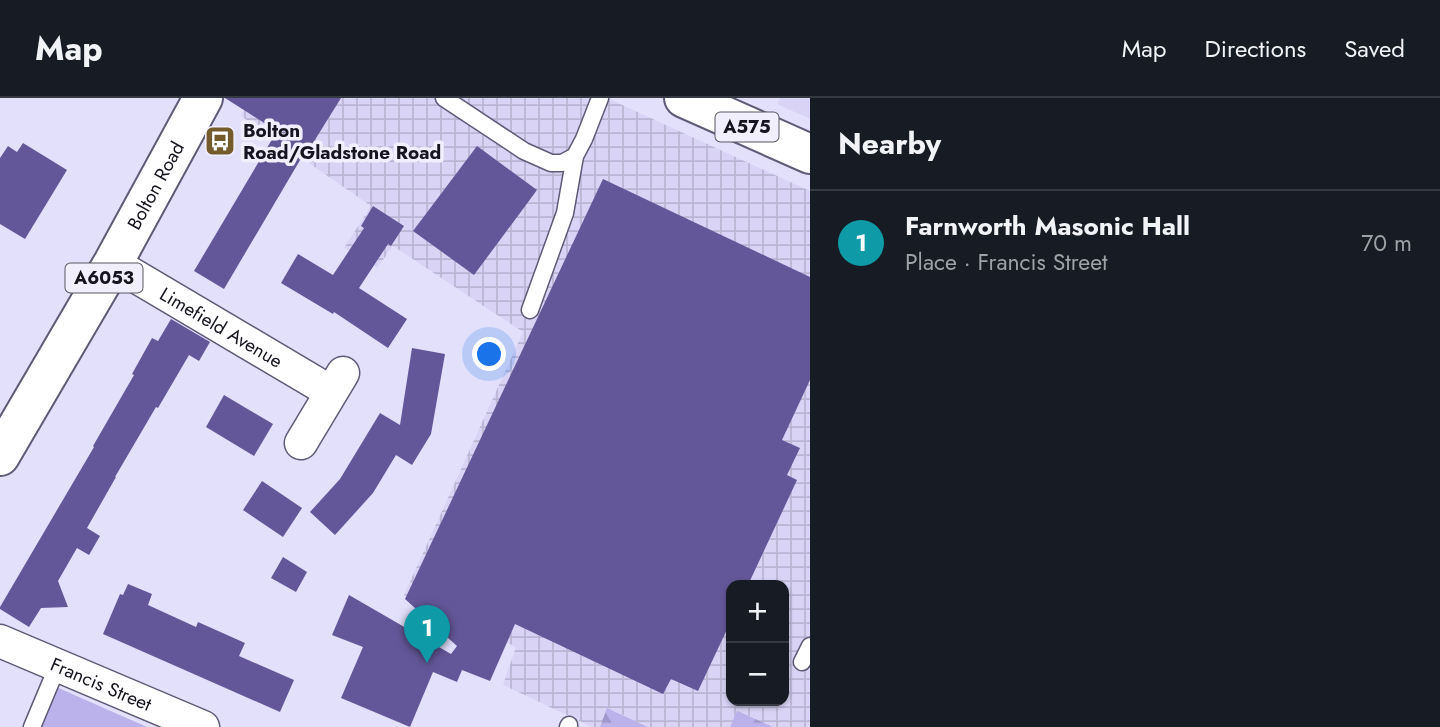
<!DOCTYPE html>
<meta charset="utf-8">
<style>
:root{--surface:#171b24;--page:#20242c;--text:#f1f3f6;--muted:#9ea1a6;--line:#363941;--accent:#0f766e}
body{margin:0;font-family:Jost,sans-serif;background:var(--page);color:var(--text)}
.controls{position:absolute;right:21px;bottom:21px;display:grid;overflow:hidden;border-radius:14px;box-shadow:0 2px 5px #0004}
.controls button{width:63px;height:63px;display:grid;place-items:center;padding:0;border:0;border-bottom:2px solid var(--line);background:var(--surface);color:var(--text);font:35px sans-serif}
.you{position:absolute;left:490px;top:257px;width:24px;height:24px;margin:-18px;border:5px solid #fff;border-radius:50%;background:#1a73e8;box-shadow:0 0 0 10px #1a73e833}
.badge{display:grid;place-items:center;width:46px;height:46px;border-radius:50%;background:var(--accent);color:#fff;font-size:23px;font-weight:700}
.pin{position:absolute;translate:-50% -58px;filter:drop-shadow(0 2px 4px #0008)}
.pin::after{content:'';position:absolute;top:37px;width:24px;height:21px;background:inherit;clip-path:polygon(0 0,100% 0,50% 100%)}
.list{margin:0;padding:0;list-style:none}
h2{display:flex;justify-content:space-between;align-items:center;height:91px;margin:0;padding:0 28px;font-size:30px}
h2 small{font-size:23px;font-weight:400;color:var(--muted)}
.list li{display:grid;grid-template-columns:46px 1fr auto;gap:21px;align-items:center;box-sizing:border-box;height:105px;padding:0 28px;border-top:2px solid var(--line)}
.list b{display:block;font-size:26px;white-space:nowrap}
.list p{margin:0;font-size:23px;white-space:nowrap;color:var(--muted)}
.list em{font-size:23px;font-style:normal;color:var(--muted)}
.map{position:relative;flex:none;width:810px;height:629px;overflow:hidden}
header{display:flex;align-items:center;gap:42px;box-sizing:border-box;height:98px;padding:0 35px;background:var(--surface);border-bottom:2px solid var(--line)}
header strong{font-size:33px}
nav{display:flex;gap:38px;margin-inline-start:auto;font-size:24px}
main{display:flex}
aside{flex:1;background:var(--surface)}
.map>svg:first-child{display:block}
.built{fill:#d9d4f6}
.industrial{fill:url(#industrial-grid);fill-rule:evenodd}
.grass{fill:#bbb2ec}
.forest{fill:url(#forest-firs)}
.building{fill:#645799}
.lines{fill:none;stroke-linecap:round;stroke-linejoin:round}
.service-casing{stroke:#5e5a77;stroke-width:19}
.minor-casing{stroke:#5e5a77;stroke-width:35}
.primary-casing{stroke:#5e5a77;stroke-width:42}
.service{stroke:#fff;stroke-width:16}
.minor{stroke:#fff;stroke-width:32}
.primary{stroke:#fff;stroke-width:38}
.labels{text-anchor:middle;stroke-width:7;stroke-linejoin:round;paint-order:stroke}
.shield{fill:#f1effd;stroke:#575662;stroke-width:2}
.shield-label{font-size:18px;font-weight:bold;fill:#15141f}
.poi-label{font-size:19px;font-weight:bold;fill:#15141f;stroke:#f1effd;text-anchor:start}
.street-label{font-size:19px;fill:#15141f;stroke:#f1effd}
</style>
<header>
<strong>Map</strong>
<nav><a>Map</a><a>Directions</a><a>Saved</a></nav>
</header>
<main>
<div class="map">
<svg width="810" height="629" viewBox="0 0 810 629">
<defs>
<pattern id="industrial-grid" width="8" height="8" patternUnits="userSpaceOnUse" patternTransform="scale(1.75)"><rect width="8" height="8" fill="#d9d4f6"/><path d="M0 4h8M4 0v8" fill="none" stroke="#b9b5d2"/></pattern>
<pattern id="forest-firs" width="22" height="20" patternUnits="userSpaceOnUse" patternTransform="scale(1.75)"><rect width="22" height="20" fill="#bbb2ec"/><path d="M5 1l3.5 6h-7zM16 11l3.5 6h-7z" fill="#a098ca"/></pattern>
</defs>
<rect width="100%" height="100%" fill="#e3e0fc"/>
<polygon class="built" points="780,0 810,0 810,21 777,6"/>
<path class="industrial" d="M251 0H607L810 93V629H773L738 613 730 629H648L608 610 600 629H592L503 587 516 549 404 497 523 234 393 148 377 170 344 150 371 108 241 18ZM731 487H784V603H731Z"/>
<polygon class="grass" points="54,588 147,629 37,629"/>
<g class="forest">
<polygon points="607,610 648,629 600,629"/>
<polygon points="737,613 738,613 773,629 730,629"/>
</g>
<g class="building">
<polygon points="225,0 341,0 308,53 306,52 224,191 194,173 277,33"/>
<polygon points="23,45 67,72 25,141 0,126 0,60 8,48 17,54"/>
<polygon points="477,48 537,92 474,177 413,133"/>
<polygon points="603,81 810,179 810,282 782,342 800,350 787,377 797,382 748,487 731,487 731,523 698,593 671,581 663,596 515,526 490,583 462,572 457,584 433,574 410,629 341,600 363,549 332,537 349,497 451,556 457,548 405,501"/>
<polygon points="373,108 404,128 391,148 388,146 359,190 407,221 388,250 334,214 333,216 281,185 298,156 333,177 364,130 361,128"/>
<polygon points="171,221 210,244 199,263 189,257 158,310 156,309 115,379 116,379 87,430 100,438 89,457 77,450 58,483 68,509 41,510 29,529 0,511 0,509 94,349 93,348 134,277 132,276 152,240 158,243"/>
<polygon points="412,250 445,256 431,336 412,367 396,357 373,395 335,437 310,414 340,381 380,315 400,327"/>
<polygon points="224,297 273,326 254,358 206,329"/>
<polygon points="262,383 302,410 283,439 243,412"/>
<polygon points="283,459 307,474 296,494 271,480"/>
<polygon points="128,486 152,496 148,507 196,529 198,524 245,545 239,558 294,582 280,614 103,536 120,496 123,497"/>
</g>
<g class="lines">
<g class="service-casing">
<g id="service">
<polyline points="444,0 524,53 551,65 562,65 575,58 584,41 600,0"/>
<polyline points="530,212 565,115 575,58"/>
<polyline points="802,564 810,548"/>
<polyline points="32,629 58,567"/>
<polyline points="568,629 569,627"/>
</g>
</g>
<g class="minor-casing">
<g id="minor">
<path id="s1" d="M113 165 331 294"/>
<polyline points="301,345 343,275"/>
<path id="s2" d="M0 543 203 629"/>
</g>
</g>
<g class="primary-casing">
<g id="primary">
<polyline points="684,0 810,56"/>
<path id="s3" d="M0 358 113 165 203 0"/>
</g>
</g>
<use href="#service" class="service"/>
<use href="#minor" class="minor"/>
<use href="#primary" class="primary"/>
</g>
<defs>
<g id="bus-square" transform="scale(1.575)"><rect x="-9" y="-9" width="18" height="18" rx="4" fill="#745b2c" stroke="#f1effd"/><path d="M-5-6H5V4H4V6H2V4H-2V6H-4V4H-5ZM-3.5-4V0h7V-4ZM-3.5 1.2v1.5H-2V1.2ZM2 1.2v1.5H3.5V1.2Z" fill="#fff"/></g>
</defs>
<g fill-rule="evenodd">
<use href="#bus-square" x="220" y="43"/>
</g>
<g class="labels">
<g class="shield">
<rect x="715.5" y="14.5" width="63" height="29" rx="5"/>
<rect x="65.5" y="165.5" width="77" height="29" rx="5"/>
</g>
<g class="shield-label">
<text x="747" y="35">A575</text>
<text x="104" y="186">A6053</text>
</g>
<g class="poi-label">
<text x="243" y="39">Bolton<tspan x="243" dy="22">Road/Gladstone Road</tspan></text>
</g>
<g class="street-label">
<text dy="7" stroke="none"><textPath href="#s3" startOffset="312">Bolton Road</textPath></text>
<text dy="7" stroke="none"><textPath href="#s1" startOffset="126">Limefield Avenue</textPath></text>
<text dy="7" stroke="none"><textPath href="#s2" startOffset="110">Francis Street</textPath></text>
</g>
</g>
</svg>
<div class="controls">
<button>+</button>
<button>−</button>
</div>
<div class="you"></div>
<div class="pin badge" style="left:427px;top:565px;background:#0f9aa8">1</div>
</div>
<aside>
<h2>Nearby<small></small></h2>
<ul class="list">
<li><span class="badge" style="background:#0f9aa8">1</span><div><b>Farnworth Masonic Hall</b><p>Place · Francis Street</p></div><em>70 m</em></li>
</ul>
</aside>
</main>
